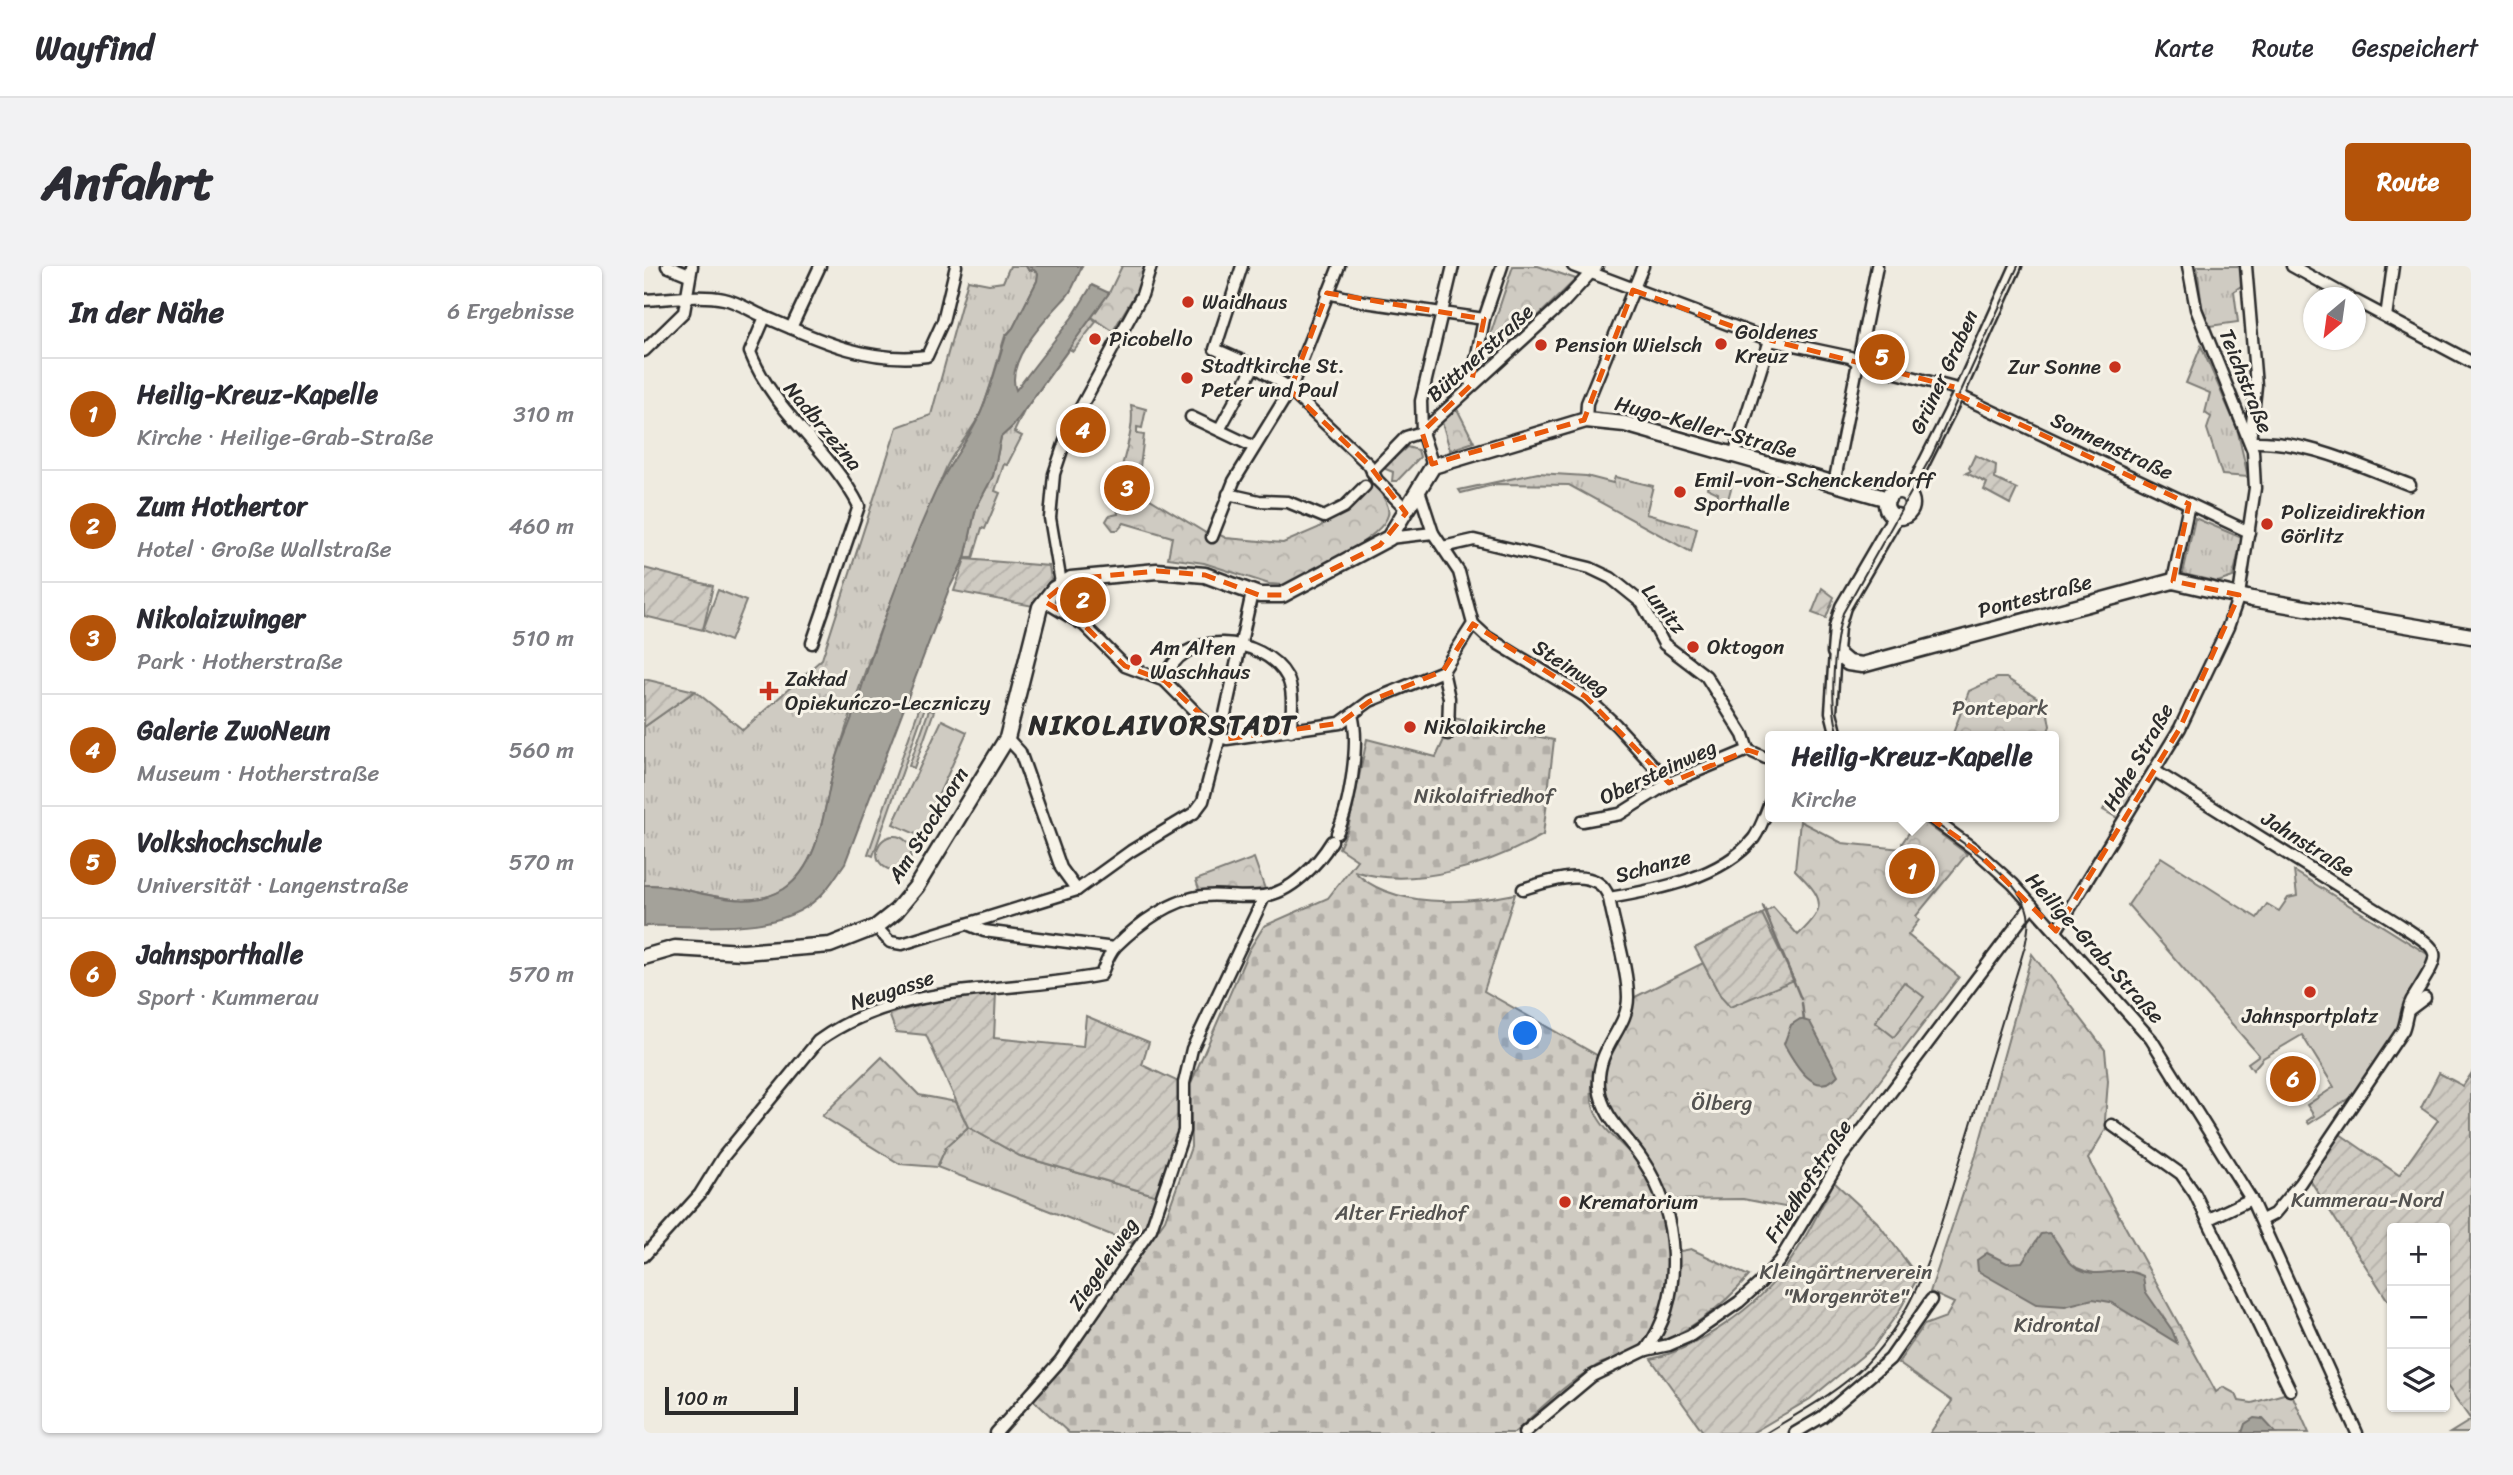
<!DOCTYPE html>
<html lang="de">
<meta charset="utf-8">
<style>
:root{--surface:#fff;--page:#f2f2f3;--text:#2b2b33;--muted:#7c7c81;--line:#e1e1e2;--accent:#b45309}
body{margin:0;font-family:Sriracha,sans-serif;background:var(--page);color:var(--text)}
.controls{position:absolute;right:21px;bottom:21px;display:grid;overflow:hidden;border-radius:7px;box-shadow:0 2px 5px #0004}
.controls button{width:63px;height:63px;display:grid;place-items:center;padding:0;border:0;border-bottom:2px solid var(--line);background:var(--surface);color:var(--text);font:35px sans-serif}
.compass{position:absolute;left:1659px;top:21px;width:63px;height:63px;border-radius:50%;background:var(--surface);box-shadow:0 2px 5px #0004;rotate:209deg}
.scale{position:absolute;left:21px;bottom:18px;width:133px;box-sizing:border-box;padding-left:7px;border:4px solid #2b2b2b;border-top:0;font-size:19px;line-height:24px;white-space:nowrap;color:#2b2b2b;-webkit-text-stroke:5px #f7f3e8;paint-order:stroke}
.you{position:absolute;left:882px;top:768px;width:24px;height:24px;margin:-18px;border:5px solid #fff;border-radius:50%;background:#1a73e8;box-shadow:0 0 0 10px #1a73e833}
.badge{display:grid;place-items:center;width:46px;height:46px;border-radius:50%;background:var(--accent);color:#fff;font-size:23px;font-weight:700}
.pin{position:absolute;translate:-50% -50%;border:4px solid #fff;box-shadow:0 2px 7px #0006}
.popup{position:absolute;left:1121px;top:465px;width:294px;height:91px;box-sizing:border-box;display:grid;place-content:center;border-radius:7px;background:var(--surface);filter:drop-shadow(0 2px 5px #0005);font-size:23px;white-space:nowrap;color:var(--muted)}
.popup b{font-size:26px;color:var(--text)}
.popup::after{content:'';position:absolute;left:50%;top:100%;margin-left:-14px;border:14px solid transparent;border-top-color:var(--surface)}
.list{margin:0;padding:0;list-style:none}
h2{display:flex;justify-content:space-between;align-items:center;height:91px;margin:0;padding:0 28px;font-size:30px}
h2 small{font-size:23px;font-weight:400;color:var(--muted)}
.list li{display:grid;grid-template-columns:46px 1fr auto;gap:21px;align-items:center;box-sizing:border-box;height:112px;padding:0 28px;border-top:2px solid var(--line)}
.list b{display:block;font-size:26px;white-space:nowrap}
.list p{margin:0;font-size:23px;white-space:nowrap;color:var(--muted)}
.list em{font-size:23px;font-style:normal;color:var(--muted)}
.icon{flex:none;width:38px;height:38px;fill:none;stroke:currentColor;stroke-width:2;stroke-linecap:round;stroke-linejoin:round}
.map{position:relative;flex:none;width:1827px;height:1167px;overflow:hidden;border-radius:7px}
header{display:flex;align-items:center;gap:42px;box-sizing:border-box;height:98px;padding:0 35px;background:var(--surface);border-bottom:2px solid var(--line)}
header strong{font-size:33px}
nav{display:flex;gap:38px;margin-inline-start:auto;font-size:24px}
.intro{display:flex;align-items:center;justify-content:space-between;box-sizing:border-box;height:168px;padding:0 42px}
h1{margin:0;font-size:49px}
.button{padding:18px 32px;border-radius:7px;background:var(--accent);color:#fff;font-size:24px;font-weight:700}
main{display:flex;gap:42px;padding:0 42px}
aside{flex:1;background:var(--surface);border-radius:7px;box-shadow:0 2px 5px #0004}
.map>svg:first-child{display:block}
.grass{fill:url(#grass-tufts);stroke:#7d7b76;stroke-width:2}
.forest{fill:url(#forest-crowns);stroke:#7d7b76;stroke-width:2}
.cemetery{fill:url(#cemetery-stones);stroke:#7d7b76;stroke-width:2}
.garden{fill:url(#garden-furrows);stroke:#7d7b76;stroke-width:2}
.pitch{fill:#cfcbc2;stroke:#7d7b76;stroke-width:2}
.water{fill:#a4a29a;stroke:#74726e;stroke-width:2}
.lines{fill:none;stroke-linecap:round;stroke-linejoin:round}
.stream{stroke:#74726e;stroke-width:2.5}
.street-casing{stroke:#2b2b2b;stroke-width:15}
.secondary-casing{stroke:#2b2b2b;stroke-width:19}
.street{stroke:#f7f3e8;stroke-width:10}
.secondary{stroke:#f7f3e8;stroke-width:14}
.tram{stroke:#2b2b2b;stroke-width:2}
.marked{fill:none;stroke:#e8590c;stroke-width:5;stroke-dasharray:14 9;stroke-linejoin:round}
.poi-dot{fill:#c8321e;stroke:#f7f3e8;stroke-width:2.5}
.labels{text-anchor:middle;stroke-width:6;stroke-linejoin:round;paint-order:stroke}
.poi-label{font-size:21px;fill:#2b2b2b;stroke:#f7f3e8;text-anchor:start}
.street-label{font-size:21px;fill:#2b2b2b;stroke:#f7f3e8}
.park-label{font-size:21px;fill:#545351;stroke:#f7f3e8}
.district-label{font-size:28px;font-weight:bold;letter-spacing:2px;fill:#2b2b2b;stroke:#f7f3e8}
</style>
<header>
<strong>Wayfind</strong>
<nav><a>Karte</a><a>Route</a><a>Gespeichert</a></nav>
</header>
<div class="intro"><h1>Anfahrt</h1><a class="button">Route</a></div>
<main>
<aside>
<h2>In der Nähe<small>6 Ergebnisse</small></h2>
<ul class="list">
<li><span class="badge">1</span><div><b>Heilig-Kreuz-Kapelle</b><p>Kirche · Heilige-Grab-Straße</p></div><em>310 m</em></li>
<li><span class="badge">2</span><div><b>Zum Hothertor</b><p>Hotel · Große Wallstraße</p></div><em>460 m</em></li>
<li><span class="badge">3</span><div><b>Nikolaizwinger</b><p>Park · Hotherstraße</p></div><em>510 m</em></li>
<li><span class="badge">4</span><div><b>Galerie ZwoNeun</b><p>Museum · Hotherstraße</p></div><em>560 m</em></li>
<li><span class="badge">5</span><div><b>Volkshochschule</b><p>Universität · Langenstraße</p></div><em>570 m</em></li>
<li><span class="badge">6</span><div><b>Jahnsporthalle</b><p>Sport · Kummerau</p></div><em>570 m</em></li>
</ul>
</aside>
<div class="map">
<svg width="1827" height="1167" viewBox="0 0 1827 1167">
<defs>
<pattern id="grass-tufts" width="24" height="20" patternUnits="userSpaceOnUse" patternTransform="scale(1.75)"><rect width="24" height="20" fill="#cfcbc2"/><path d="M3 7l-1-3M5 7V3M7 7l1-3M15 17l-1-3M17 17v-4M19 17l1-3" fill="none" stroke="#b2aea7"/></pattern>
<pattern id="forest-crowns" width="20" height="18" patternUnits="userSpaceOnUse" patternTransform="scale(1.75)"><rect width="20" height="18" fill="#cfcbc2"/><path d="M2 6a3 3 0 1 1 6 0M12 15a3 3 0 1 1 6 0" fill="none" stroke="#b2aea7"/></pattern>
<pattern id="cemetery-stones" width="16" height="16" patternUnits="userSpaceOnUse" patternTransform="scale(1.75)"><rect width="16" height="16" fill="#cfcbc2"/><path d="M2 7V4a2 2 0 0 1 4 0v3zM10 15v-3a2 2 0 0 1 4 0v3z" fill="#b2aea7"/></pattern>
<pattern id="garden-furrows" width="10" height="10" patternUnits="userSpaceOnUse" patternTransform="scale(1.75)"><rect width="10" height="10" fill="#cfcbc2"/><path d="M-1 1l2-2M0 10L10 0M9 11l2-2" fill="none" stroke="#b2aea7"/></pattern>
</defs>
<rect width="100%" height="100%" fill="#efebe0"/>
<filter id="ink" filterUnits="userSpaceOnUse"><feTurbulence type="fractalNoise" baseFrequency=".0143" numOctaves="2"/><feDisplacementMap in="SourceGraphic" scale="14" xChannelSelector="R" yChannelSelector="G"/><feConvolveMatrix kernelMatrix="1 2 1 2 8 2 1 2 1" color-interpolation-filters="sRGB"/></filter>
<g filter="url(#ink)">
<g class="grass">
<path d="M366 0H382L385 5 389 3 394 8 393 15 369 62 361 70C353 95 347 122 337 146 329 165 312 181 303 200 261 297 221 396 191 498 180 537 178 598 140 623 96 650 46 617 0 619V461L51 425 99 464 178 393 253 161 287 149 324 14 345 18 359 16Z"/>
<polygon points="1553,0 1598,0 1597,20 1590,25 1594,56 1566,60 1558,42"/>
<polygon points="448,51 452,56 429,85 425,83 380,145 370,166 378,170 363,199 360,198 351,225 356,227 341,263 338,262 329,292 321,292 332,242 349,210 357,171 369,160 378,145"/>
<polygon points="1557,80 1593,162 1604,211 1578,209 1563,163 1567,151 1561,147 1566,127 1542,117"/>
<polygon points="894,207 942,210 969,217 971,211 1009,220 1002,248 1053,262 1047,286 925,219 853,218 817,227 815,224"/>
<polygon points="1065,213 1088,219 1083,237 1073,233 1074,227 1063,222"/>
<polygon points="1551,252 1598,272 1589,311 1574,316 1539,308"/>
<polygon points="324,861 376,890 514,930 498,968 488,977 293,901 302,881"/>
</g>
<g class="forest">
<polygon points="478,0 501,0 494,23 469,65 448,51 465,27"/>
<polygon points="869,0 894,0 932,13 842,101 837,97"/>
<path d="M487 139 502 143 498 162 493 161V168L500 169 493 225 570 272 572 267 582 272 639 277 674 262 711 234 728 215C734 224 747 238 744 249 738 273 663 309 640 319L625 318 560 297 524 292 528 271 480 257 474 264H469L462 255 465 250 474 248C467 209 493 174 487 139Z"/>
<polygon points="812,141 830,176 806,184 798,156"/>
<polygon points="763,181 774,184 776,191 753,215 748,215 749,206 739,202"/>
<polygon points="1353,412 1362,412 1402,437 1406,460 1402,470 1308,470 1325,425"/>
<polygon points="1477,515 1491,528 1475,553 1459,544"/>
<path d="M1275 552 1323 588 1272 650 1275 654 1264 669 1315 711 1190 875 1151 943 1099 933 1021 934 963 846 957 822 958 792 991 731 1059 697 1077 731 1150 714 1118 648 1129 641 1154 669C1185 640 1179 632 1151 604L1156 555 1198 577 1258 583V577Z"/>
<polygon points="610,592 621,623 556,627 552,614"/>
<polygon points="1388,688 1461,784 1464,815 1461,854 1465,858 1444,893 1572,1126 1579,1121 1592,1128 1595,1135 1608,1137 1647,1126 1665,1167 1286,1167 1308,1135 1254,1097 1280,1059 1302,1051 1310,1037 1286,1026 1332,889"/>
<polygon points="238,791 275,829 312,836 324,861 302,881 293,901 256,898 178,850"/>
<path d="M1047 983 1105 1010C1078 1041 1045 1066 1006 1081L1015 1068 1031 986Z"/>
</g>
<path class="cemetery" d="M810 452 910 474 899 569C844 599 770 624 710 605 747 643 823 638 871 628L840 725 956 791C950 807 944 826 950 843 958 865 983 881 997 900 1027 943 1036 1035 1000 1077 990 1088 966 1093 952 1100 922 1117 896 1143 870 1167H425L387 1132 421 1095 521 954 547 881 546 819 605 684 620 660 684 632 713 594 695 582 704 563 723 473 792 491Z"/>
<g class="garden">
<polygon points="1331,189 1352,199 1351,213 1373,223 1366,238 1340,224 1343,217 1322,207 1327,205 1325,202"/>
<polygon points="321,293 405,300 407,313 389,340 310,325"/>
<polygon points="0,302 69,320 59,364 0,350"/>
<polygon points="1178,322 1190,331 1182,352 1168,347"/>
<polygon points="0,413 51,425 0,461"/>
<polygon points="1118,648 1150,714 1086,741 1077,731 1051,682"/>
<polygon points="352,726 350,772 439,781 442,750 505,776 498,799 537,817 534,874 514,930 376,890 324,861 282,769 252,766 245,748 291,735"/>
<polygon points="1795,807 1819,820 1827,808 1827,1167 1806,1167 1827,1154 1801,1117 1801,962 1748,962 1748,1041 1664,911 1696,868 1755,909 1794,854 1777,842"/>
<path d="M1190 916 1233 956 1274 1011 1254 1047 1229 1081 1166 1133 1108 1167H1060L1007 1093C1055 1082 1113 1041 1142 1001 1161 975 1175 945 1190 916Z"/>
</g>
<g class="pitch">
<polygon points="74,324 102,335 86,375 59,364"/>
<polygon points="276,440 281,441 229,590 224,588"/>
<polygon points="285,444 290,445 270,502 265,500"/>
<polygon points="298,454 323,466 276,570 249,558"/>
<circle cx="250" cy="587" r="17"/>
<polygon points="1517,591 1613,652 1623,638 1635,645 1644,632 1653,630 1650,605 1788,691 1756,764 1713,827 1665,858 1663,855 1670,850 1663,839 1690,821 1658,769 1619,792 1609,804 1604,797 1615,789 1484,639"/>
<polygon points="1260,716 1280,731 1250,771 1231,756"/>
</g>
<g class="water">
<path d="M382 0H438C434 9 430 22 423 30 405 50 360 94 372 124L429 50 448 19 465 27 369 160 357 171 349 210 332 242 321 292 305 323 201 597C193 608 185 623 174 632 132 671 53 658 0 660V619C46 617 96 650 140 623 178 598 180 537 191 498 196 479 205 461 211 443 233 370 259 298 290 229 303 199 325 175 337 146 347 122 354 95 362 70L369 62 393 15 394 8 389 3 385 5Z"/>
<path d="M1156 753 1166 756 1194 809C1171 835 1150 796 1140 778L1147 759Z"/>
<path d="M1405 967C1417 977 1420 995 1433 1002 1459 1015 1471 997 1499 1010L1501 1025 1528 1064 1533 1077 1466 1036 1449 1033 1421 1040 1392 1038 1334 1005 1333 994 1343 987 1363 997 1378 996 1397 968Z"/>
<polygon points="1610,1152 1619,1153 1632,1167 1598,1167 1601,1158"/>
</g>
<g class="lines">
<g class="stream">
<polyline points="1119,640 1157,733"/>
<polyline points="1158,737 1160,754"/>
</g>
<g class="street-casing">
<g id="street">
<polyline points="23,0 45,9"/>
<polyline points="598,0 571,83 610,100 638,117 725,199 733,214 763,244"/>
<polyline points="929,0 1126,74 1206,91 1215,97 1317,124"/>
<path d="M1602 0 1612 120 1606 176C1664 174 1713 199 1766 219"/>
<polyline points="1648,0 1706,32"/>
<polyline points="683,27 721,36 840,53"/>
<path d="M0 34C26 33 55 28 80 33 94 36 107 45 119 50 172 73 224 98 283 90L299 55 312 0"/>
<polyline points="1712,35 1827,96"/>
<path d="M121 51 106 86C130 147 186 183 215 240L168 377"/>
<polyline points="1742,51 1749,0"/>
<polyline points="147,62 176,0"/>
<polyline points="0,85 40,46 48,0"/>
<polyline points="827,119 840,53 858,0"/>
<polyline points="1314,129 1605,266"/>
<polyline points="547,151 610,181"/>
<polyline points="942,154 943,137 999,0"/>
<polyline points="575,164 610,100"/>
<polyline points="1090,189 1126,74"/>
<polyline points="789,200 778,166 777,135 809,0"/>
<polyline points="728,206 762,171 778,166 919,37 953,0"/>
<polyline points="1190,218 1233,0"/>
<polyline points="774,221 789,267 815,306 829,358 799,405 805,432 804,468"/>
<polyline points="584,228 615,235 644,236 680,251 700,241 721,220"/>
<polyline points="1264,229 1314,129 1372,0"/>
<polyline points="568,271 590,215 646,124 695,0"/>
<polyline points="745,272 789,267"/>
<polyline points="799,281 830,274 946,302 967,312 998,337 1020,378 1062,410 1099,469 1104,484 1126,494"/>
<polyline points="1529,315 1545,238"/>
<polyline points="417,317 406,252 410,208 425,163 498,29 507,0"/>
<polyline points="400,335 440,359 481,400 521,415 576,471 583,473 696,457 726,435 799,405"/>
<polyline points="829,358 843,371 942,431 972,459 1025,517"/>
<polyline points="1191,386 1187,446 1193,470"/>
<path d="M521 415C535 361 620 369 643 411 651 426 647 448 647 465"/>
<polyline points="363,472 376,486 417,602 433,624"/>
<path d="M1511 505 1752 656C1801 688 1799 683 1769 732 1763 740 1763 754 1759 764L1656 917 1630 948 1618 954"/>
<polyline points="1286,551 1330,583 1369,618 1507,773 1607,933 1713,1167"/>
<polyline points="938,555 976,548 1025,517 1104,484"/>
<path d="M693 567C706 541 716 476 708 449"/>
<path d="M879 623C902 616 954 597 965 632 1012 624 1078 612 1110 572 1117 562 1121 549 1126 537"/>
<path d="M965 632C970 660 984 704 984 731 984 764 952 780 955 821 958 851 983 870 998 893 1035 948 1042 1029 1002 1084"/>
<polyline points="323,658 340,665 470,682"/>
<polyline points="232,661 246,676 258,678 433,624 487,585 550,547 559,535 576,471 608,327"/>
<polyline points="1412,665 1536,462 1584,361 1595,329 1611,222 1609,185 1552,43 1544,0"/>
<polyline points="1765,744 1781,732"/>
<polyline points="1468,859 1537,908 1551,928 1646,1124"/>
<polyline points="1565,953 1607,933"/>
<path d="M0 990 56 928 79 891 174 775C257 715 362 728 457 709 461 699 465 687 472 680 494 658 528 633 560 630 579 628 599 633 619 630 647 627 674 598 688 575"/>
<polyline points="352,1167 416,1095 507,963 540,865 540,817 548,783 620,631"/>
<polyline points="880,1167 948,1110 1002,1084 1025,1079 1046,1070 1095,1036 1116,1017 1136,994 1198,891 1388,639"/>
<polyline points="1151,1167 1178,1151 1246,1093 1287,1034"/>
</g>
</g>
<g class="secondary-casing">
<g id="secondary">
<circle cx="1255" cy="238" r="13"/>
<polyline points="1252,250 1199,341 1193,361 1191,386 1204,397 1218,399 1529,315 1608,333 1827,370"/>
<polyline points="0,691 31,682 99,686 186,679 232,661 252,645 272,621 363,472 396,341 410,323 427,313 513,305 561,309 615,329 638,329 745,272 789,200 942,154 981,158 1244,233"/>
</g>
</g>
<use href="#street" class="street"/>
<use href="#secondary" class="secondary"/>
<g class="tram">
<path d="M1196 470C1184 444 1190 375 1199 347L1288 189 1374 0"/>
<path d="M1122 1167C1156 1146 1193 1127 1222 1098 1280 1037 1297 956 1321 878 1341 812 1361 746 1381 680 1383 670 1386 659 1384 648 1377 611 1311 572 1282 551"/>
</g>
</g>
</g>
<path class="marked" d="M989 24 1126 74 1314 122V129L1545 238 1529 315 1595 329 1536 462 1412 665 1330 583 1220 505 1198 515 1104 484 1025 517 942 431 829 358 799 405 726 435 696 457 583 473 521 415 481 400 440 359 400 335 427 313 513 305 561 309 615 329H638L736 279 762 247 725 199 646 124 683 27 840 53 827 119 778 166 788 198 940 154Z"/>
<g class="poi-dot">
<circle cx="544" cy="36" r="7"/>
<circle cx="451" cy="73" r="7"/>
<circle cx="1077" cy="78" r="7"/>
<circle cx="897" cy="79" r="7"/>
<circle cx="1471" cy="101" r="7"/>
<circle cx="543" cy="112" r="7"/>
<circle cx="1036" cy="226" r="7"/>
<circle cx="1623" cy="258" r="7"/>
<circle cx="1049" cy="381" r="7"/>
<circle cx="492" cy="394" r="7"/>
<path d="M121.5 414.5h7v7h7v7h-7v7h-7v-7h-7v-7h7z"/>
<circle cx="766" cy="461" r="7"/>
<circle cx="1666" cy="726" r="7"/>
<circle cx="921" cy="936" r="7"/>
</g>
<g class="labels">
<g class="poi-label">
<text x="558" y="43">Waidhaus</text>
<text x="1091" y="73">Goldenes<tspan x="1091" dy="24">Kreuz</tspan></text>
<text x="465" y="80">Picobello</text>
<text x="911" y="86">Pension Wielsch</text>
<text x="557" y="107">Stadtkirche St.<tspan x="557" dy="24">Peter und Paul</tspan></text>
<text x="1457" y="108" text-anchor="end">Zur Sonne</text>
<text x="1050" y="221">Emil-von-Schenckendorff<tspan x="1050" dy="24">Sporthalle</tspan></text>
<text x="1637" y="253">Polizeidirektion<tspan x="1637" dy="24">Görlitz</tspan></text>
<text x="1063" y="388">Oktogon</text>
<text x="506" y="389">Am Alten<tspan x="506" dy="24">Waschhaus</tspan></text>
<text x="141" y="420">Zakład<tspan x="141" dy="24">Opiekuńczo-Leczniczy</tspan></text>
<text x="780" y="468">Nikolaikirche</text>
<text x="1666" y="757" text-anchor="middle">Jahnsportplatz</text>
<text x="935" y="943">Krematorium</text>
</g>
<g class="street-label">
<text transform="translate(836 87) rotate(-42)" y="7">Büttnerstraße</text>
<text transform="translate(1300 106) rotate(-65)" y="7">Grüner Graben</text>
<text transform="translate(1602 115) rotate(68)" y="7">Teichstraße</text>
<text transform="translate(179 160) rotate(50)" y="7">Nadbrzeżna</text>
<text transform="translate(1062 161) rotate(15)" y="7">Hugo-Keller-Straße</text>
<text transform="translate(1468 180) rotate(25)" y="7">Sonnenstraße</text>
<text transform="translate(1391 330) rotate(-15)" y="7">Pontestraße</text>
<text transform="translate(1020 343) rotate(52)" y="7">Lunitz</text>
<text transform="translate(927 402) rotate(33)" y="7">Steinweg</text>
<text transform="translate(1494 491) rotate(-60)" y="7">Hohe Straße</text>
<text transform="translate(1014 506) rotate(-25)" y="7">Obersteinweg</text>
<text transform="translate(284 559) rotate(-58)" y="7">Am Stockborn</text>
<text transform="translate(1664 578) rotate(32)" y="7">Jahnstraße</text>
<text transform="translate(1009 600) rotate(-15)" y="7">Schanze</text>
<text transform="translate(1451 682) rotate(48)" y="7">Heilige-Grab-Straße</text>
<text transform="translate(248 724) rotate(-18)" y="7">Neugasse</text>
<text transform="translate(1164 915) rotate(-57)" y="7">Friedhofstraße</text>
<text transform="translate(459 998) rotate(-56)" y="7">Ziegeleiweg</text>
</g>
<g class="park-label">
<text x="1356" y="449">Pontepark</text>
<text x="840" y="537">Nikolaifriedhof</text>
<text x="1078" y="844">Ölberg</text>
<text x="1723" y="941">Kummerau-Nord</text>
<text x="757" y="954">Alter Friedhof</text>
<text x="1202" y="1013">Kleingärtnerverein<tspan x="1202" dy="24">"Morgenröte"</tspan></text>
<text x="1413" y="1066">Kidrontal</text>
</g>
<g class="district-label">
<text x="519" y="468">NIKOLAIVORSTADT</text>
</g>
</g>
</svg>
<div class="controls">
<button>+</button>
<button>−</button>
<button><svg class="icon" aria-label="layers" viewBox="0 0 24 24"><path d="M12 4l9 5-9 5-9-5zM3 14l9 5 9-5"/></svg></button>
</div>
<svg class="compass" viewBox="-18 -18 36 36"><path d="M0-13l5 13h-10z" fill="#e53935"/><path d="M0 13l5-13h-10z" fill="#7c7c81"/></svg>
<div class="scale">100 m</div>
<div class="you"></div>
<div class="pin badge" style="left:1268px;top:605px">1</div>
<div class="popup"><b>Heilig-Kreuz-Kapelle</b>Kirche</div>
<div class="pin badge" style="left:439px;top:334px">2</div>
<div class="pin badge" style="left:483px;top:222px">3</div>
<div class="pin badge" style="left:439px;top:164px">4</div>
<div class="pin badge" style="left:1238px;top:91px">5</div>
<div class="pin badge" style="left:1649px;top:813px">6</div>
</div>
</main>
